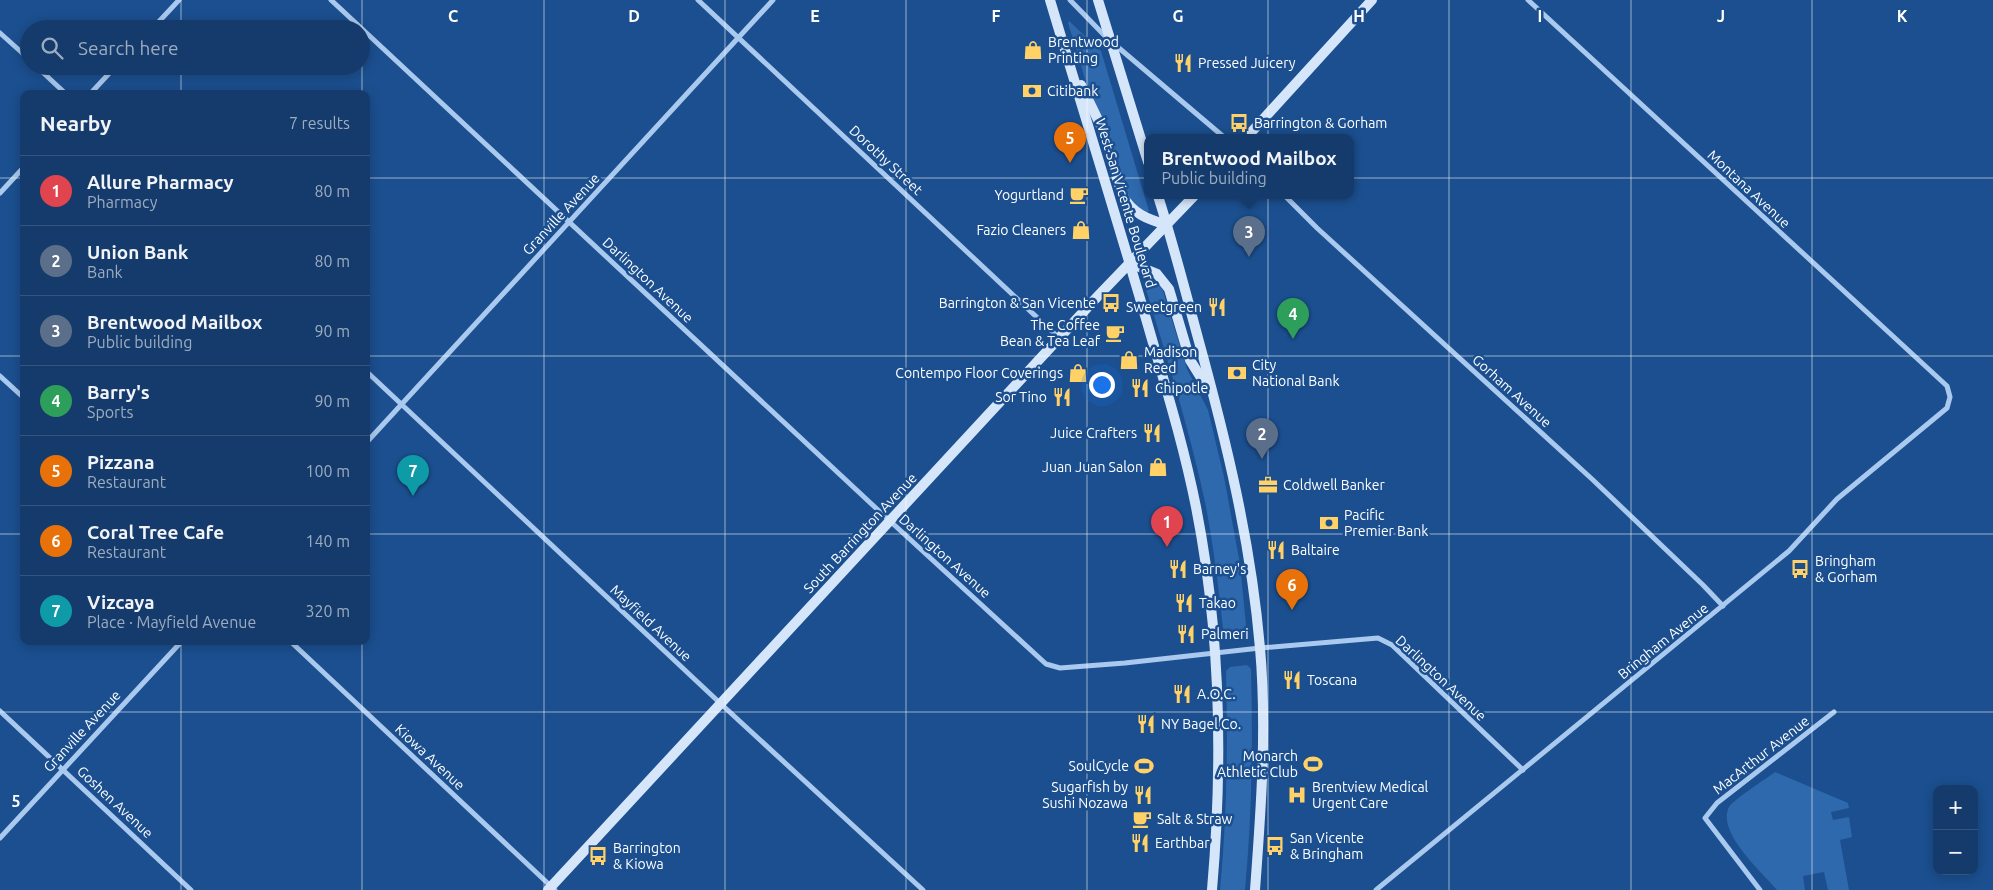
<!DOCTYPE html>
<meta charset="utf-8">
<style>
:root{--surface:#143b6b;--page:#1d4271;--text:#f1f3f6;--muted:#9dadc1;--line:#33557e;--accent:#ffd166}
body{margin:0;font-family:Ubuntu,sans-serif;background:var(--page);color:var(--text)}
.controls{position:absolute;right:15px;bottom:15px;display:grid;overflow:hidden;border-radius:10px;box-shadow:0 2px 12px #0003}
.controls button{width:45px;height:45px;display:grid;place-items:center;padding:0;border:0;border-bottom:1px solid var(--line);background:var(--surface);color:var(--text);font:25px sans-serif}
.you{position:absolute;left:1101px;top:384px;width:18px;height:18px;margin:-12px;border:4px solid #fff;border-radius:50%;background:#1a73e8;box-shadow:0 0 0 8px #1a73e833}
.badge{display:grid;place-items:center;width:32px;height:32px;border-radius:50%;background:var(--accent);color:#fff;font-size:16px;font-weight:700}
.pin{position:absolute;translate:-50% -41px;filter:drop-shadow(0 1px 2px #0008)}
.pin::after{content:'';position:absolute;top:26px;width:18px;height:15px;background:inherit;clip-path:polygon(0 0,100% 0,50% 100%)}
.popup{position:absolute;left:1144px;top:134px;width:210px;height:65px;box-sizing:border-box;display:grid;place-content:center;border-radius:10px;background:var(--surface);filter:drop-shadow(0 1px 4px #0005);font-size:16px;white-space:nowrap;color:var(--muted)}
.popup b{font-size:19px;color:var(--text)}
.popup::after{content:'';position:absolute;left:50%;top:100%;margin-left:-10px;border:10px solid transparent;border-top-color:var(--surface)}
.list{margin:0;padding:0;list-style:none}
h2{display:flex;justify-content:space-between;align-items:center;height:65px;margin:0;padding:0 20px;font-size:21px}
h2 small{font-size:16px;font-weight:400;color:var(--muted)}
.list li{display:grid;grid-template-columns:32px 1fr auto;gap:15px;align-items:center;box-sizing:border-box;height:70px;padding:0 20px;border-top:1px solid var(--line)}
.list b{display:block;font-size:19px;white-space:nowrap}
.list p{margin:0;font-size:16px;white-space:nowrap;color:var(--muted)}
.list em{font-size:16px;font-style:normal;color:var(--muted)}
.icon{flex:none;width:28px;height:28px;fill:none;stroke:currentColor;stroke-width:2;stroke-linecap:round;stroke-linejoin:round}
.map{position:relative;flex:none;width:1993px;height:890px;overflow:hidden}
.search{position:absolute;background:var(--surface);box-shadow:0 2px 12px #0003;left:20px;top:20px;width:350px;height:55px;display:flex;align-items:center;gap:12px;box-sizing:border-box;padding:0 18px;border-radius:28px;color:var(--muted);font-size:19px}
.panel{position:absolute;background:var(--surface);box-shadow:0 2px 12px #0003;left:20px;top:90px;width:350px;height:555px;border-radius:10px}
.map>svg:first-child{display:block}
.green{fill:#2e69ad}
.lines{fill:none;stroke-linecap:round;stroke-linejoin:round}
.street{stroke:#a9c9ee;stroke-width:5}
.secondary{stroke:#d6e6fa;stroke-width:10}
.grid{fill:none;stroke:#fff;stroke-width:1;stroke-opacity:0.55}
.labels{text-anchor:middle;stroke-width:5;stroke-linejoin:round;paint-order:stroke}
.poi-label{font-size:14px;fill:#fff;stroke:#1b4f8f;text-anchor:start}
.street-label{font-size:14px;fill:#fff;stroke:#1b4f8f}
.grid-label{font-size:16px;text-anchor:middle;font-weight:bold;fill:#fff;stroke:#1b4f8f;stroke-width:5;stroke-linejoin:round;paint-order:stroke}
</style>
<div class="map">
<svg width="1993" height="890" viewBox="0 0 1993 890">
<rect width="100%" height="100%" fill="#1b4f8f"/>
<g class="green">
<polygon points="1069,21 1101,51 1149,211 1146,213 1140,211 1127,195 1104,120 1089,92 1068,23"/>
<path d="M1146 275 1159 284 1163 291 1187 369 1208 410 1224 477 1240 564 1247 635 1224 637C1219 592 1214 547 1205 502 1189 428 1166 355 1144 283V276Z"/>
<path d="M1247 665 1251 669C1253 743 1252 816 1245 890H1220C1227 817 1228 744 1226 671L1230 667Z"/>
<path d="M1775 772 1848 803 1849 808 1831 812 1833 820 1849 817 1852 837 1840 840 1849 890H1828L1824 872 1803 876 1805 890H1777C1762 872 1716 832 1729 807 1734 799 1766 779 1775 772Z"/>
</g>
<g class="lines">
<g class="street">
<polyline points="331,0 878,510 1046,664 1060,668 1125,663 1260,648 1378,638 1392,645 1523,770"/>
<polyline points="698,0 1059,338"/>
<polyline points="1070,0 1106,37"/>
<polyline points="152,29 179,0"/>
<polyline points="0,33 29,59"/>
<polyline points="1113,43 1225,138"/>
<polyline points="36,66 66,94"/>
<polyline points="90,94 116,66"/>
<polyline points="0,193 24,167"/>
<polyline points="1285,196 1317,228 1593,480 1703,585 1723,606"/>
<polyline points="366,371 721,704 923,890"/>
<polyline points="0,376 24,398"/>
<polyline points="366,443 773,0"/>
<polyline points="290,641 555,890"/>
<polyline points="0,711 191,890"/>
<polyline points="0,838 182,641"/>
<polyline points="1376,890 1789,551 1837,499 1947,408 1950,397 1947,386 1528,0"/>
<polyline points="1760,890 1705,818 1717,803 1834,712"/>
</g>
<g class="secondary">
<path d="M1050 0C1083 110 1117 219 1149 329 1166 388 1184 447 1196 507 1221 633 1223 762 1212 890"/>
<polyline points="1098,0 1148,162"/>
<path d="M1081 85 1102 128 1122 195C1133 214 1147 219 1167 225"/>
<polyline points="1246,138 1372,0"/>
<path d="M1158 196C1173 243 1185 290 1198 338 1226 440 1251 542 1260 648 1267 728 1261 810 1255 890"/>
<polyline points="1130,263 1157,274 1169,289 1190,360 1208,389"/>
<polyline points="548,890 1098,296 1194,196"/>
</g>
</g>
<path class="grid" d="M181 0V29M362 0V94M544 0V890M725 0V890M906 0V890M1087 0V890M1268 0V890M1449 0V890M1631 0V890M1812 0V890M181 66V94M0 178H24M366 178H1993M0 356H24M366 356H1993M0 534H24M366 534H1993M181 641V890M362 641V890M0 712H1993"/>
<defs>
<g id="shop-bare" transform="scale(1.5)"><path d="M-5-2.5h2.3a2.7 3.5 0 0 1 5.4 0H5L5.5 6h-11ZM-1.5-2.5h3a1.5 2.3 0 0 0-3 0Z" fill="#ffd166" stroke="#1b4f8f" stroke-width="2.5" paint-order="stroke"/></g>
<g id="restaurant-bare" transform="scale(1.5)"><path d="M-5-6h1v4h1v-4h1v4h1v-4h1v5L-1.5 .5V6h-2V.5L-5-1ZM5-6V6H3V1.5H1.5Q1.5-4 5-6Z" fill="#ffd166" stroke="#1b4f8f" stroke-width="2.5" paint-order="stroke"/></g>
<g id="bank-bare" transform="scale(1.5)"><path d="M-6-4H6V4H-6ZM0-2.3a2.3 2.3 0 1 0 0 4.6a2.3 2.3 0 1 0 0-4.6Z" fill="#ffd166" stroke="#1b4f8f" stroke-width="2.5" paint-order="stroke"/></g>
<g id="bus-bare" transform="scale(1.5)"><path d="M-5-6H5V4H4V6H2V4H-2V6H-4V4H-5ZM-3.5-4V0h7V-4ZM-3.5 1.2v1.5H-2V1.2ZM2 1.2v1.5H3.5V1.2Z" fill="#ffd166" stroke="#1b4f8f" stroke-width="2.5" paint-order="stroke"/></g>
<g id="cafe-bare" transform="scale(1.5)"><path d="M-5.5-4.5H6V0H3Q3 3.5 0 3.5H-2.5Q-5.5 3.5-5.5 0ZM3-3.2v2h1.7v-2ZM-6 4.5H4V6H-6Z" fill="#ffd166" stroke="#1b4f8f" stroke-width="2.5" paint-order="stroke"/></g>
<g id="office-bare" transform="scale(1.5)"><path d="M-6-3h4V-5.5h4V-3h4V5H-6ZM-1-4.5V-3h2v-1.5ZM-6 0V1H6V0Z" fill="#ffd166" stroke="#1b4f8f" stroke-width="2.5" paint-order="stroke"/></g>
<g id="stadium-bare" transform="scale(1.5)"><path d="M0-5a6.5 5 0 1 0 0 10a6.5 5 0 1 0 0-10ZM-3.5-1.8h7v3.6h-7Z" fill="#ffd166" stroke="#1b4f8f" stroke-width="2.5" paint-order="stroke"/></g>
<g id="hospital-bare" transform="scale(1.5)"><path d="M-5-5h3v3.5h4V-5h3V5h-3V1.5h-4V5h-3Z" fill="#ffd166" stroke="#1b4f8f" stroke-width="2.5" paint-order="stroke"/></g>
</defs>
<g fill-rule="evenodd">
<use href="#shop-bare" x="1033" y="50"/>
<use href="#restaurant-bare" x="1183" y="63"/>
<use href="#bank-bare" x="1032" y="91"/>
<use href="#bus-bare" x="1239" y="123"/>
<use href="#cafe-bare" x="1079" y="195"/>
<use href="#shop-bare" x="1081" y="230"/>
<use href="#bus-bare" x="1111" y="303"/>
<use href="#restaurant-bare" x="1217" y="307"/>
<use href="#cafe-bare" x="1115" y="333"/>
<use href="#shop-bare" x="1129" y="360"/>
<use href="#shop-bare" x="1078" y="373"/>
<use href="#bank-bare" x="1237" y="373"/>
<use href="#restaurant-bare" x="1140" y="388"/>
<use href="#restaurant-bare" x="1062" y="397"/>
<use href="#restaurant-bare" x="1152" y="433"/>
<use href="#shop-bare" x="1158" y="467"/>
<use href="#office-bare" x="1268" y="485"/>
<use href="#bank-bare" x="1329" y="523"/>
<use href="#restaurant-bare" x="1276" y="550"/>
<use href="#restaurant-bare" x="1178" y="569"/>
<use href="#bus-bare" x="1800" y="569"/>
<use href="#restaurant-bare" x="1184" y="603"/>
<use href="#restaurant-bare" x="1186" y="634"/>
<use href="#restaurant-bare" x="1292" y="680"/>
<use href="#restaurant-bare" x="1182" y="694"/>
<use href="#restaurant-bare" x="1146" y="724"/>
<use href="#stadium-bare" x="1313" y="764"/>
<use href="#stadium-bare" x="1144" y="766"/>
<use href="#restaurant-bare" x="1143" y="795"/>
<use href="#hospital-bare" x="1297" y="795"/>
<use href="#cafe-bare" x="1142" y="819"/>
<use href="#restaurant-bare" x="1140" y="843"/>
<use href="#bus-bare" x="1275" y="846"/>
<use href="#bus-bare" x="598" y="856"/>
</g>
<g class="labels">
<g class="poi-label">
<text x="1048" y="47">Brentwood<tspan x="1048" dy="16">Printing</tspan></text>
<text x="1198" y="68">Pressed Juicery</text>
<text x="1047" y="96">Citibank</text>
<text x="1254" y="128">Barrington &amp; Gorham</text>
<text x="1064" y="200" text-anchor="end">Yogurtland</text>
<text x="1066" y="235" text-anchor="end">Fazio Cleaners</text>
<text x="1096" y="308" text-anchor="end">Barrington &amp; San Vicente</text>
<text x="1202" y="312" text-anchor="end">Sweetgreen</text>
<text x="1100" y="330" text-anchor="end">The Coffee<tspan x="1100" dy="16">Bean &amp; Tea Leaf</tspan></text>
<text x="1144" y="357">Madison<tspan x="1144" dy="16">Reed</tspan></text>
<text x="1252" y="370">City<tspan x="1252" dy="16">National Bank</tspan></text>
<text x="1063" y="378" text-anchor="end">Contempo Floor Coverings</text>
<text x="1155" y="393">Chipotle</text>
<text x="1047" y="402" text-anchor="end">Sor Tino</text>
<text x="1137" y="438" text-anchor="end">Juice Crafters</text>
<text x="1143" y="472" text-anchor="end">Juan Juan Salon</text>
<text x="1283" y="490">Coldwell Banker</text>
<text x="1344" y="520">Pacific<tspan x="1344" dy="16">Premier Bank</tspan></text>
<text x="1291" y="555">Baltaire</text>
<text x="1815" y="566">Bringham<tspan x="1815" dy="16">&amp; Gorham</tspan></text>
<text x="1193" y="574">Barney's</text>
<text x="1199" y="608">Takao</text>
<text x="1201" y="639">Palmeri</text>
<text x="1307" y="685">Toscana</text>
<text x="1197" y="699">A.O.C.</text>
<text x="1161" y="729">NY Bagel Co.</text>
<text x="1298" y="761" text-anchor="end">Monarch<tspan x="1298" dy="16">Athletic Club</tspan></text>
<text x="1129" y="771" text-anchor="end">SoulCycle</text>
<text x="1128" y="792" text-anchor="end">Sugarfish by<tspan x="1128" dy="16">Sushi Nozawa</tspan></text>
<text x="1312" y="792">Brentview Medical<tspan x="1312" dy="16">Urgent Care</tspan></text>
<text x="1157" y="824">Salt &amp; Straw</text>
<text x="1290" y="843">San Vicente<tspan x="1290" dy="16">&amp; Bringham</tspan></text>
<text x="1155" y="848">Earthbar</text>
<text x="613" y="853">Barrington<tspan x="613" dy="16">&amp; Kiowa</tspan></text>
</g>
<g class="street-label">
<text transform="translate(886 160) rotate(43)" y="5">Dorothy Street</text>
<text transform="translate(1749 189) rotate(43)" y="5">Montana Avenue</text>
<text transform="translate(1126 203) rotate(73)" y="5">West San Vicente Boulevard</text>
<text transform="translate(561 214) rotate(-47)" y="5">Granville Avenue</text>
<text transform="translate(648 280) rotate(43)" y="5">Darlington Avenue</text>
<text transform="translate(1512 391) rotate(42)" y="5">Gorham Avenue</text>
<text transform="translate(860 533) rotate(-47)" y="5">South Barrington Avenue</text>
<text transform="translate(945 556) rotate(42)" y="5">Darlington Avenue</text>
<text transform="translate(651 623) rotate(43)" y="5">Mayfield Avenue</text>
<text transform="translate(1663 641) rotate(-39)" y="5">Bringham Avenue</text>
<text transform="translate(1441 678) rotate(43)" y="5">Darlington Avenue</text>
<text transform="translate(82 731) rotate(-47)" y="5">Granville Avenue</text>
<text transform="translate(1761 755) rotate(-38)" y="5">MacArthur Avenue</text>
<text transform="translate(430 757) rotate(43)" y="5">Kiowa Avenue</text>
<text transform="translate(115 802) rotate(43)" y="5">Goshen Avenue</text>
</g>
</g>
<g class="grid-label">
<text x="453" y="22">C</text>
<text x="634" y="22">D</text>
<text x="815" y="22">E</text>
<text x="996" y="22">F</text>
<text x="1178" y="22">G</text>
<text x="1359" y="22">H</text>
<text x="1540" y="22">I</text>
<text x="1721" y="22">J</text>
<text x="1902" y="22">K</text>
<text x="16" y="807">5</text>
</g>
</svg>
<div class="controls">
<button>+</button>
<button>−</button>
</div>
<div class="you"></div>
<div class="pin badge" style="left:1167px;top:547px;background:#e0444e">1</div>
<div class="pin badge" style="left:1262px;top:459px;background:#5c6f8a">2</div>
<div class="pin badge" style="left:1249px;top:257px;background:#5c6f8a">3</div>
<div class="popup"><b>Brentwood Mailbox</b>Public building</div>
<div class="pin badge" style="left:1293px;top:339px;background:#2e9e5b">4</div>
<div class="pin badge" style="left:1070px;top:163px;background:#e8710a">5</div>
<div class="pin badge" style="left:1292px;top:610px;background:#e8710a">6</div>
<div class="pin badge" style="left:413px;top:496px;background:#0f9aa8">7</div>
<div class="search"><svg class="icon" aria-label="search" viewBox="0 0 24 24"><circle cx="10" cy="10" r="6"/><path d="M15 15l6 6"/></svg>Search here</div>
<section class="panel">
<h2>Nearby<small>7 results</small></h2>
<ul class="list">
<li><span class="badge" style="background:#e0444e">1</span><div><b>Allure Pharmacy</b><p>Pharmacy</p></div><em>80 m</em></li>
<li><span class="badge" style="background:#5c6f8a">2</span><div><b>Union Bank</b><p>Bank</p></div><em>80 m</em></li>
<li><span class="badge" style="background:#5c6f8a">3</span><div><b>Brentwood Mailbox</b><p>Public building</p></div><em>90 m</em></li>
<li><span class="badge" style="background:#2e9e5b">4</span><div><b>Barry's</b><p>Sports</p></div><em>90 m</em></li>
<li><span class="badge" style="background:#e8710a">5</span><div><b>Pizzana</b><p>Restaurant</p></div><em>100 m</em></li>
<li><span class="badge" style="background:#e8710a">6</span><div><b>Coral Tree Cafe</b><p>Restaurant</p></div><em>140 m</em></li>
<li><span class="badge" style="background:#0f9aa8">7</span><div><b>Vizcaya</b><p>Place · Mayfield Avenue</p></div><em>320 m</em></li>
</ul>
</section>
</div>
